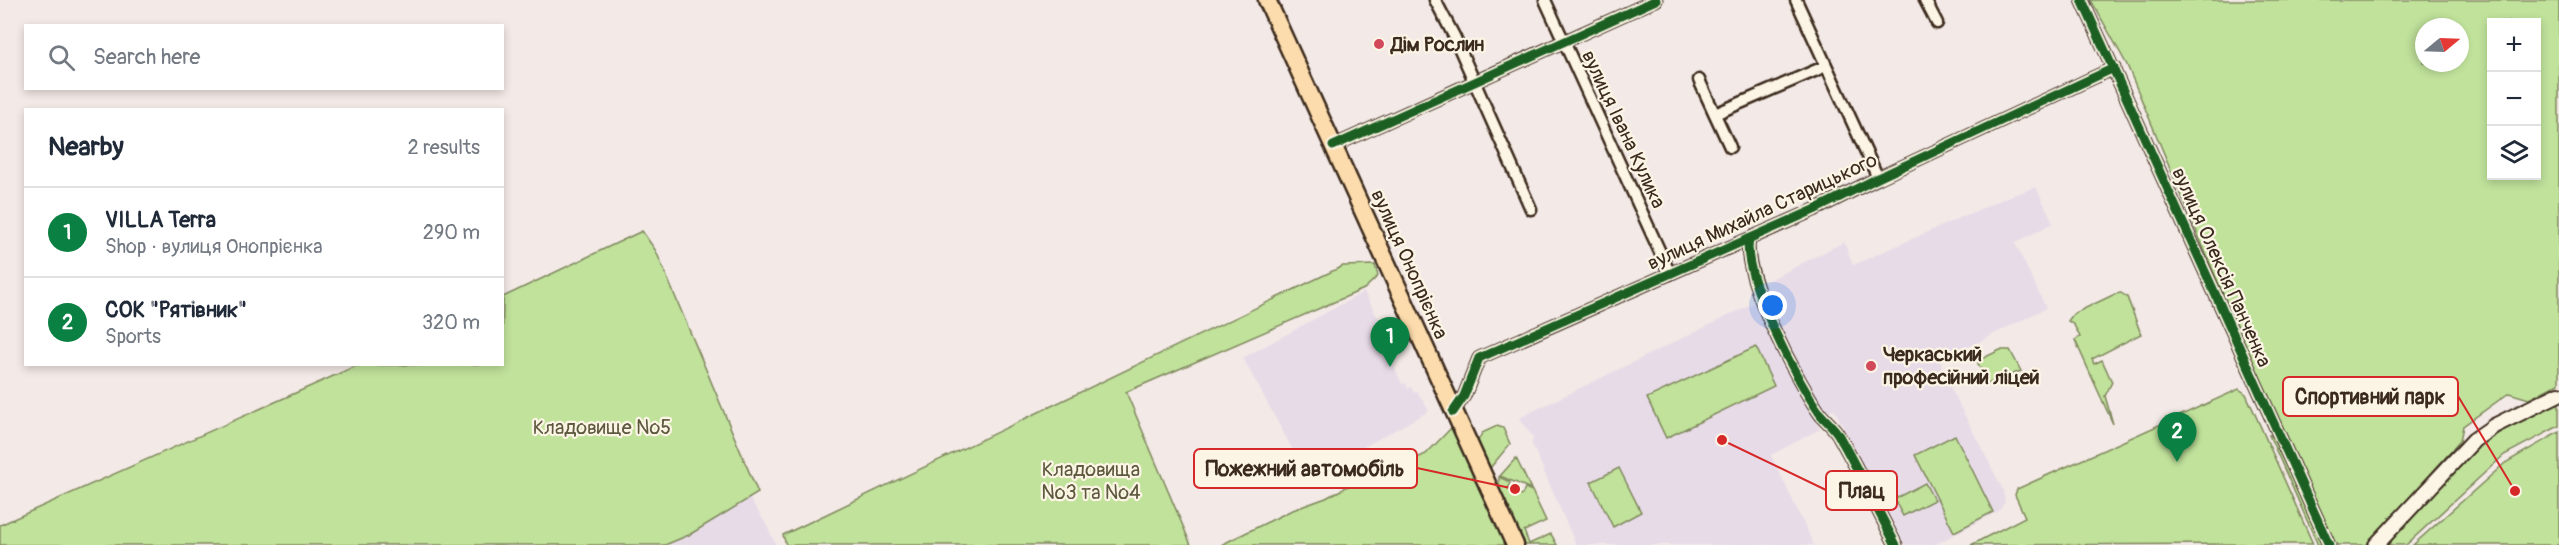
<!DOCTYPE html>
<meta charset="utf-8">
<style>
:root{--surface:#fff;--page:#f6f6f7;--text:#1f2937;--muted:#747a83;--line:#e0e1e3;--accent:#0b8043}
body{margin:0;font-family:Pangolin,sans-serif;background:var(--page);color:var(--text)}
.controls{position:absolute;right:18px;top:18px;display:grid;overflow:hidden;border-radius:0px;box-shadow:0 3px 9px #0003}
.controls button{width:54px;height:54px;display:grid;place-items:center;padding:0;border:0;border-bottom:2px solid var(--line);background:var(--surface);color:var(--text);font:30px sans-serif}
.compass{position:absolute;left:2415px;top:18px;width:54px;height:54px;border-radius:50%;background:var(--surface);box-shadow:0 3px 9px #0003;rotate:71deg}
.you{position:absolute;left:1773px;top:306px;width:21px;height:21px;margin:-15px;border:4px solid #fff;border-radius:50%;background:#1a73e8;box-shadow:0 0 0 9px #1a73e833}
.badge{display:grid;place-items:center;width:39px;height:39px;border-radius:50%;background:var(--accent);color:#fff;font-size:20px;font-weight:700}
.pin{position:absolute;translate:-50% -50px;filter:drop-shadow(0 2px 3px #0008)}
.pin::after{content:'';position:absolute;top:32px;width:21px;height:18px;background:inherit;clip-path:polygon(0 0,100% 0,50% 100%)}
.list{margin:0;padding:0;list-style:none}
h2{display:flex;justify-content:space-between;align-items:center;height:78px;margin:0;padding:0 24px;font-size:26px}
h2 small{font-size:20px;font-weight:400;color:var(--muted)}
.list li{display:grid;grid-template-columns:39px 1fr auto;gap:18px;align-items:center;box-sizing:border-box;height:90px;padding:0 24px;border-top:2px solid var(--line)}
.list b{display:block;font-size:22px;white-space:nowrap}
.list p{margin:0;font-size:20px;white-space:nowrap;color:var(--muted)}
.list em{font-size:20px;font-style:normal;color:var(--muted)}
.icon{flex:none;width:33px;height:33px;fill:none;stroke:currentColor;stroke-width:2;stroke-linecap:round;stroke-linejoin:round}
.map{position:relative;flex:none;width:2559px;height:545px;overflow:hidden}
.search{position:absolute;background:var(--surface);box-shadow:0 3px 9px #0003;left:24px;top:24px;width:480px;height:66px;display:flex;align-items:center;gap:15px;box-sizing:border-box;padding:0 21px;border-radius:0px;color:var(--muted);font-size:22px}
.panel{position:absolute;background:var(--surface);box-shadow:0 3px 9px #0003;left:24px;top:108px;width:480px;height:258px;border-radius:0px}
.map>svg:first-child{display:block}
.built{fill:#e8dbe8}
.green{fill:#c0e29b;stroke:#7e865c;stroke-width:1.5;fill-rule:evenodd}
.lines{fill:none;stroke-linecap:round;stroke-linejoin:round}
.minor-casing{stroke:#3b2a1e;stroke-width:15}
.tertiary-casing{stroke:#3b2a1e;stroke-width:18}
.primary-casing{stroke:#3b2a1e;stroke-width:21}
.minor{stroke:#fcf5e5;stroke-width:10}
.tertiary{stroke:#fcf5e5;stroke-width:14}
.primary{stroke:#fcdcac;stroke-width:16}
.cycleway-casing{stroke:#fcf5e5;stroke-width:13}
.cycleway{stroke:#1b5e20;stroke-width:9}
.poi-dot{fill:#d1495b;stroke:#fcf5e5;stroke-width:2}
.labels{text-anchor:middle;stroke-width:4.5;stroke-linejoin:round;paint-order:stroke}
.poi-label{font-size:20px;font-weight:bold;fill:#3b2a1e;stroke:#fcf5e5;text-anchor:start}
.street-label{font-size:20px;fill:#3b2a1e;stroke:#fcf5e5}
.park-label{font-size:20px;fill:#5c583d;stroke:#fcf5e5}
.leader{fill:none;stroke:#d62828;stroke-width:2}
.callout-dot{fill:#d62828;stroke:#fcf5e5;stroke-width:2}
.callout{fill:#fcf5e5;stroke:#d62828;stroke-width:2}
.callout-label{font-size:21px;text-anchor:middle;font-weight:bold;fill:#3b2a1e}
</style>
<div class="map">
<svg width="2559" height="545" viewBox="0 0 2559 545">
<rect width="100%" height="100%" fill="#f3e9e6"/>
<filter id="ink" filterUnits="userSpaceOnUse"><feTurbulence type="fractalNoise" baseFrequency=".0167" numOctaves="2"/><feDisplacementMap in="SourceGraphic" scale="12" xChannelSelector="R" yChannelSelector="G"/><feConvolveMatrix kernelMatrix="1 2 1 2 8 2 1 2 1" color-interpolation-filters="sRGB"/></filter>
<g filter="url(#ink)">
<g class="built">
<polygon points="2036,187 2053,223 2015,243 2046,308 1941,361 1942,371 2003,490 2005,502 1999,511 1934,545 1905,545 1834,409 1823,412 1760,285 1844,242 1853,265 2005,198"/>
<polygon points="1364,292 1391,342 1386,348 1402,384 1406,383 1408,389 1411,387 1414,393 1417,391 1429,411 1308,478 1243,358"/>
<polygon points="1754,303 1820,429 1771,455 1814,545 1576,545 1532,444 1533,437 1519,418"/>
<polygon points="748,496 766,524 776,545 665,545 689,535"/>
</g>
<g class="green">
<path d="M2091 0H2559V383L2529 399 2509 393 2463 426 2460 441 2367 545H2335L2249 357 2127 65ZM2492 22H2536V176H2492ZM2424 27H2460V63H2424Z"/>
<polygon points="642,231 656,251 758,493 689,535 665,545 0,545 0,525 358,365 502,364 503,297"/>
<polygon points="1375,265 1378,276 1364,289 1126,392 1191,545 786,545 783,535 1343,266"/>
<polygon points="2121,293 2127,297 2141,334 2092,359 2094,364 2102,360 2112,382 2105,396 2113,424 2075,340 2080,337 2074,325 2068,321 2073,314 2115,294"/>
<polygon points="1756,347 1774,386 1666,438 1647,398"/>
<polygon points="2000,350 2010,350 2021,371 1987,384 1977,361"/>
<polygon points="2239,389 2246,394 2313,544 1971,545 2025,517 2015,495 2017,489"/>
<polygon points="2559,401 2559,426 2504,455 2406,545 2387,545 2480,445 2516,422"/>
<polygon points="1453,426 1508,545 1221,545 1290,511 1326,498 1380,469 1404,464 1426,454"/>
<polygon points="1497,426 1503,428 1510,444 1490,468 1478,441 1482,433"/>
<polygon points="2559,432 2559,545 2413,545 2505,463"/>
<polygon points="1955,435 1993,512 1954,532 1915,455"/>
<polygon points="2269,435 2275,436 2326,545 2318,545"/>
<polygon points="1516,458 1531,489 1500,476"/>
<polygon points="1619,468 1641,512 1613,527 1591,482"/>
<polygon points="1499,477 1510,482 1508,489 1522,495 1525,488 1532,491 1546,521 1524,531 1529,544 1551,534 1557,545 1523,545 1499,491"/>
<polygon points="1925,483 1934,500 1903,516 1894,499"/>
</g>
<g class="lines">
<g class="minor-casing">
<g id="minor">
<polyline points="1435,0 1454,36 1531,209"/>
<polyline points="1545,0 1670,274"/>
<polyline points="1796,0 1878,178"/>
<polyline points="1925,0 1937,23"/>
<polyline points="2082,0 2329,545"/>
<polyline points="1699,80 1730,147"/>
<polyline points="1715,114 1826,66"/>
<polyline points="1333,146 1656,0"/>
<path d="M1749 240C1741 275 1799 385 1821 415 1827 422 1835 428 1839 436 1859 471 1877 509 1896 545"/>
<polyline points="1453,412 1464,396 1479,358 1814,210 1878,178 2114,68"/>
</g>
</g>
<g class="tertiary-casing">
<polyline id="tertiary" points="2376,545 2474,440 2494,426 2559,394"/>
</g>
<g class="primary-casing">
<polyline id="primary" points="1267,0 1515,545"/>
</g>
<use href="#minor" class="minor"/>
<use href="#tertiary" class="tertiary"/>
<use href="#primary" class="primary"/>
<g class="cycleway-casing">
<g id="cycleway">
<polyline points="2082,0 2329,545"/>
<polyline points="1333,146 1656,0"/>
<path d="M1749 240C1741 275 1799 385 1821 415 1827 422 1835 428 1839 436 1859 471 1877 509 1896 545"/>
<polyline points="1453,412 1464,396 1479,358 1814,210 1878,178 2114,68"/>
</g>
</g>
<use href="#cycleway" class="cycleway"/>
</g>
</g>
<g class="poi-dot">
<circle cx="1379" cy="44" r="6"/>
<circle cx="1871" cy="366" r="6"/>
</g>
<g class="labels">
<g class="poi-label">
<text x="1391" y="51">Дім Рослин</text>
<text x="1883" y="361">Черкаський<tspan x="1883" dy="23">професійний ліцей</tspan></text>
</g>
<g class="street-label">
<text transform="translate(1624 129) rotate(65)" y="7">вулиця Івана Кулика</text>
<text transform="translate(1762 211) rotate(-25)" y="7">вулиця Михайла Старицького</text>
<text transform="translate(1410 264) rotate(66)" y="7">вулиця Онопрієнка</text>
<text transform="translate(2222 267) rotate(66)" y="7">вулиця Олексія Панченка</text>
</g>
<g class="park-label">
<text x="602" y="434">Кладовище №5</text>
<text x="1091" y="476">Кладовища<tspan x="1091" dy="23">№3 та №4</tspan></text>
</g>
</g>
<path class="leader" d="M2515 491L2458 396M1515 489L1417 468M1722 440L1826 490"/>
<g class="callout-dot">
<circle cx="2515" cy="491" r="6"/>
<circle cx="1515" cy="489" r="6"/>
<circle cx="1722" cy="440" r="6"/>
</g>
<g class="callout">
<rect x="2283" y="377" width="175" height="39" rx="6"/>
<rect x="1194" y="449" width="223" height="39" rx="6"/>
<rect x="1826" y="471" width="71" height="39" rx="6"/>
</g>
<g class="callout-label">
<text x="2370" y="404">Спортивний парк</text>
<text x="1305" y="476">Пожежний автомобіль</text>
<text x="1862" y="498">Плац</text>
</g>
</svg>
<div class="controls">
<button>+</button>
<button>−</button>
<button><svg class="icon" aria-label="layers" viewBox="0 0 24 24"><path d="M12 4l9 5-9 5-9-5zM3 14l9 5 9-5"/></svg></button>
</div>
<svg class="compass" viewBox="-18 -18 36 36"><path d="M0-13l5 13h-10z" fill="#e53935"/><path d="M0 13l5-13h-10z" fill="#747a83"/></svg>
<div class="you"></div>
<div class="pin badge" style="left:1390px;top:367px">1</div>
<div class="pin badge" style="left:2177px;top:462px">2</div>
<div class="search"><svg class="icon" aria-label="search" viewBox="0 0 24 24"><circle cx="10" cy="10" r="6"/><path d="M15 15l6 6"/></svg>Search here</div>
<section class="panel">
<h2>Nearby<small>2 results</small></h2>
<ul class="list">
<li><span class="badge">1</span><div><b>VILLA Terra</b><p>Shop · вулиця Онопрієнка</p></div><em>290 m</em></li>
<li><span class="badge">2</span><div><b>СОК &quot;Рятівник&quot;</b><p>Sports</p></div><em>320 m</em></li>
</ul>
</section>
</div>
